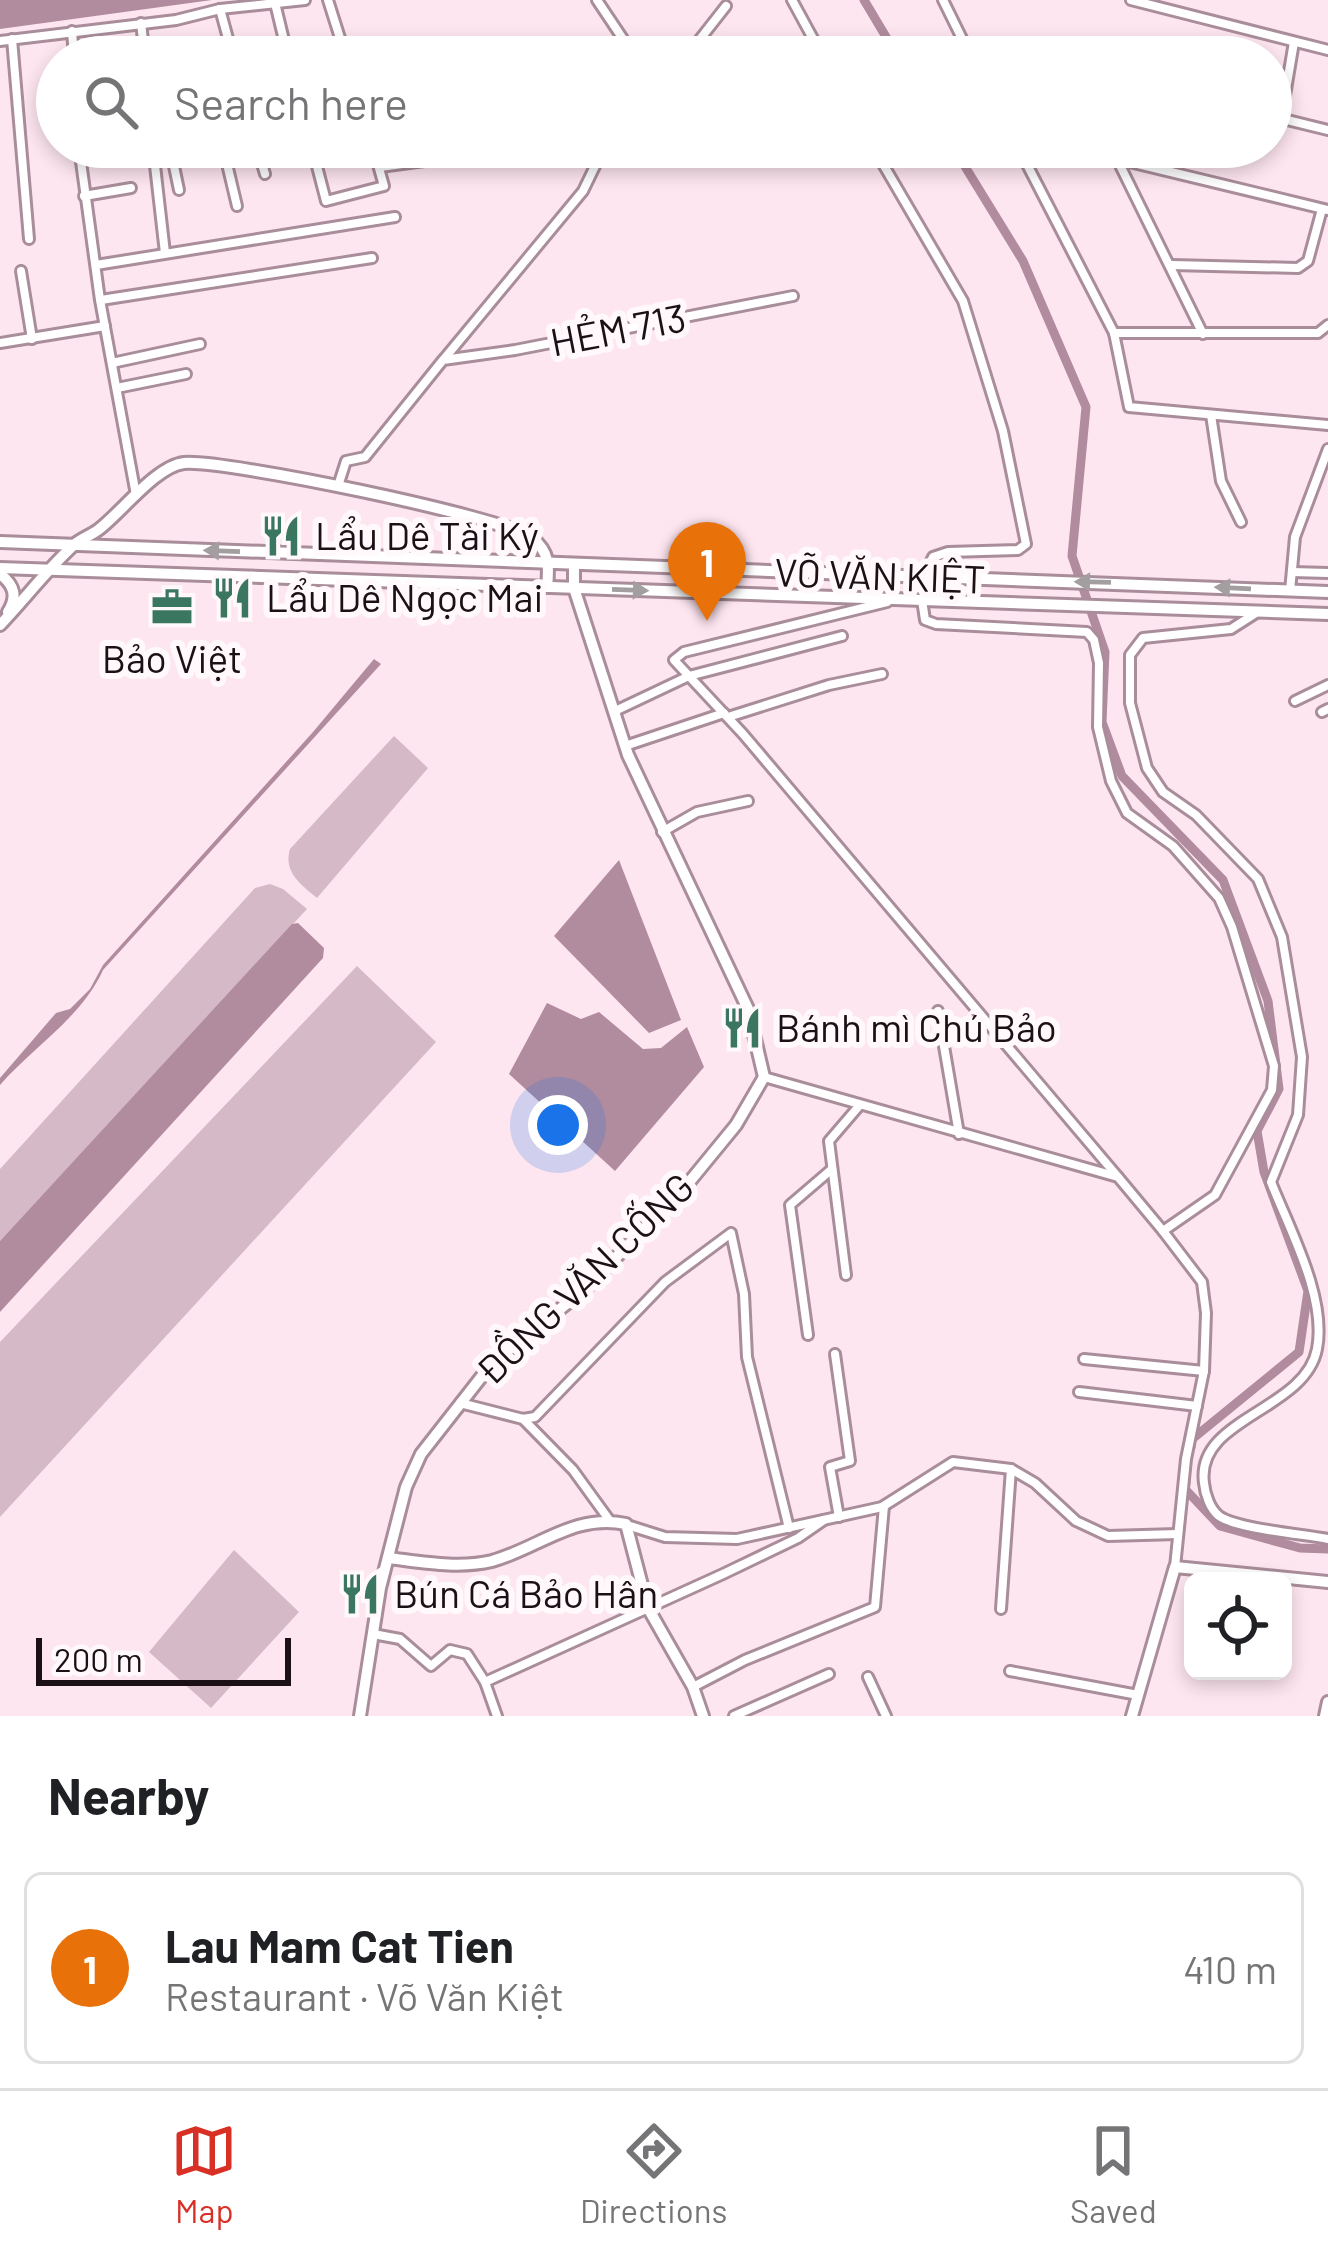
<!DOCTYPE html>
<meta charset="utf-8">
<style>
:root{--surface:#fff;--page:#f2f2f2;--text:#202124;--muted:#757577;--line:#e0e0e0;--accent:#d93025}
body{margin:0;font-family:Barlow,sans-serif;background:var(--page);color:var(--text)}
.controls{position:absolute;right:36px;bottom:36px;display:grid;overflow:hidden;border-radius:18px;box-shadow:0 6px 18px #0003}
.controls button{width:108px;height:108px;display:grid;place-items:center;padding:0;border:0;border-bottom:3px solid var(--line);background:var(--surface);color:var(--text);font:60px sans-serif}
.scale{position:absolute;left:36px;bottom:30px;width:255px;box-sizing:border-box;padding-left:12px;border:6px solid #1a1015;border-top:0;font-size:33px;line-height:42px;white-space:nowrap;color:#1a1015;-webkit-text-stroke:9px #fff9fc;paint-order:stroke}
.you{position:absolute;left:558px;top:1125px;width:42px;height:42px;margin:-30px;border:9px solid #fff;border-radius:50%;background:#1a73e8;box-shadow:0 0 0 18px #1a73e833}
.badge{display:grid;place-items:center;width:78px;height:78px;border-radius:50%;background:var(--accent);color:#fff;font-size:39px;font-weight:700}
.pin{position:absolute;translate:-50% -99px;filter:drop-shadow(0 3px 6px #0008)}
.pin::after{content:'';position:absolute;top:63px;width:42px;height:36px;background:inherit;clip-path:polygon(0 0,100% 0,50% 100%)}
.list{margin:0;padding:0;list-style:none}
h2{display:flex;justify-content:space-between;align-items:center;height:156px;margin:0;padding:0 48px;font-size:51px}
h2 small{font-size:39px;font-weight:400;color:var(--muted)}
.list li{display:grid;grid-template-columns:78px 1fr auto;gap:36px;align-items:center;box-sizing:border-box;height:192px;margin:0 24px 24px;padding:0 24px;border:3px solid var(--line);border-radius:18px}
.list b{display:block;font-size:45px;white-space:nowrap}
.list p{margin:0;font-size:39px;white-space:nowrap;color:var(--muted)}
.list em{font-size:39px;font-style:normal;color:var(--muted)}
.icon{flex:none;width:66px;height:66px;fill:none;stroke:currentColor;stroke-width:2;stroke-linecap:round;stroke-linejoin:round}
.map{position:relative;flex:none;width:1328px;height:1716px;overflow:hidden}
.search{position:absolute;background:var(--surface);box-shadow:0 6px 18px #0003;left:36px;right:36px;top:36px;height:132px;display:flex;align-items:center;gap:30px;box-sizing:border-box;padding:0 42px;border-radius:66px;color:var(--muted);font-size:45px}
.sheet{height:372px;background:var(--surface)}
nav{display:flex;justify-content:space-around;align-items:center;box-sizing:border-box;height:168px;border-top:3px solid var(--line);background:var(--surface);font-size:33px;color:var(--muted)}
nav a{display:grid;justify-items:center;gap:6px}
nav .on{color:var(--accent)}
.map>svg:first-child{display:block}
.green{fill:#d5b9c7}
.water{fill:#b18b9e}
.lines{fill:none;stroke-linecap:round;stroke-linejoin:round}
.canal{stroke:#b18b9e;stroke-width:9}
.street-casing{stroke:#a98d9a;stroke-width:14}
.secondary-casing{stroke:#a98d9a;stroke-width:16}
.street{stroke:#fff;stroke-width:8}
.secondary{stroke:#fff;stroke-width:10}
.oneway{fill:#a39fa1}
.labels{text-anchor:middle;stroke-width:12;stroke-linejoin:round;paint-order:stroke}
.street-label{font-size:39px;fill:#1a1015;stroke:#fff9fc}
.poi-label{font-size:39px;fill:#1a1015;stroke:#fff9fc;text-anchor:start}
</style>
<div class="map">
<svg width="1328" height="1716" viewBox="0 0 1328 1716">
<rect width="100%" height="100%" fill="#fee6f1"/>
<g class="green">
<path d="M394 736 428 768 317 898C301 885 283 872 290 849Z"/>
<polygon points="270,884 283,889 307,909 0,1241 0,1169 255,888"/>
<polygon points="357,966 436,1042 0,1517 0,1342"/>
<polygon points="234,1550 299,1612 211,1708 149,1652"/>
</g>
<g class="water">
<polygon points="0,0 212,0 0,29"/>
<path d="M374 659 381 664 103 970C82 1017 33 1047 0 1085V1078L56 1013 70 1009 90 989 103 965 313 732Z"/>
<polygon points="619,860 681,1020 649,1033 554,936"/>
<polygon points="298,923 324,948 323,958 0,1312 0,1241 292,924"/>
<polygon points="547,1003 581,1019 599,1012 643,1049 661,1048 687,1027 704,1067 615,1171 509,1074"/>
</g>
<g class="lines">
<g class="canal">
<polyline points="864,0 898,57"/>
<polyline points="953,147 1023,261 1086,407 1072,556 1105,652 1102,722 1122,776 1223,880 1268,1001 1279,1089 1257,1131 1264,1172 1308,1291 1299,1352 1191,1440 1191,1447"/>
<polyline points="1186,1482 1185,1489 1220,1526 1300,1548 1328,1549"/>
</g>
<g class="street-casing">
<g id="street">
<polyline points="328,0 346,57"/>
<polyline points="597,0 635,57"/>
<polyline points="792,0 823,57"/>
<polyline points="943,0 971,57"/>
<polyline points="1131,0 1328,50"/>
<polyline points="275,3 288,57"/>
<polyline points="220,9 305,0"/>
<polyline points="141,23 145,57"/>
<polyline points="72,31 74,57"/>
<polyline points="12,39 29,239"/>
<polyline points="0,41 176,20 220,9 233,57"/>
<polyline points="964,44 1018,57"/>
<polyline points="686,57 726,6"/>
<polyline points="1271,116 1328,130"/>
<polyline points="1281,119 1294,42"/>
<polyline points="79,147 100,300 136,495"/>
<polyline points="170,147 179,190"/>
<polyline points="223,147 237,206"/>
<polyline points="257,147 265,174"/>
<polyline points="312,147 326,201 384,186 373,147"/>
<polyline points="873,147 963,301 1003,431 1026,544 1018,550 948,552 933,557 923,576"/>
<polyline points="1018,147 1114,333 1129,407 1328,425"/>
<polyline points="1111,147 1203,334"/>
<polyline points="153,148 165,253"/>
<polyline points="1117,159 1328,210"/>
<polyline points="380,167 484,153"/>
<polyline points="84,196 131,188"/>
<polyline points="96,265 395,217"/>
<polyline points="1172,265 1298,268 1308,261 1322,209"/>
<polyline points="21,271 32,339"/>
<polyline points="101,300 372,258"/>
<polyline points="1114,333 1318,333 1328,325"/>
<polyline points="0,343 105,326"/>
<polyline points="444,359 583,191 597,162 610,147"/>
<polyline points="112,363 200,344"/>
<polyline points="117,388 186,374"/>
<polyline points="1211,415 1221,481 1241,522"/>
<polyline points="338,486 346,461 365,457 443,360 515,350 793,296"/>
<polyline points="1292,572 1328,573"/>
<polyline points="1290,591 1295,537 1328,449"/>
<polyline points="922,600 925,620 936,624 1087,632 1094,640 1099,663 1098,727 1111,781 1127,813 1173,846 1219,898 1232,927 1274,1066 1272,1090 1215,1195 1163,1231 1202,1282 1206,1313 1204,1371 1186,1459 1175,1567"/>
<polyline points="887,602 684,652 674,660 743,734 1118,1177"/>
<path d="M1256 613 1231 629 1143 638 1130 655V703L1147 768 1163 792 1196 815 1258 879 1282 937 1302 1057 1298 1115 1271 1182C1290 1230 1327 1298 1317 1349 1305 1411 1195 1418 1204 1483 1205 1494 1210 1509 1219 1516 1238 1529 1303 1534 1328 1539"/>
<polyline points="1295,701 1328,685"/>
<polyline points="615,711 689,676 842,636"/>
<polyline points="1322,712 1328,709"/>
<polyline points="728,717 829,685 882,674"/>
<polyline points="625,746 724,713"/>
<polyline points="662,832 697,812 748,801"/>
<polyline points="938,1011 959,1134"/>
<polyline points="764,1077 1118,1177 1163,1231"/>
<polyline points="846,1275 829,1141 859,1106"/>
<polyline points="808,1335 790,1205 832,1169"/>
<polyline points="835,1354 850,1461 830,1467 839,1517"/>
<polyline points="1084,1359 1204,1371"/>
<polyline points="1079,1392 1197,1406"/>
<polyline points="460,1403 523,1419 535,1417 665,1282 731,1233 744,1294 747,1357 789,1528"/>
<polyline points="523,1419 573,1470 610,1521"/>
<polyline points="627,1525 665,1537 737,1539 882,1507 953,1462 1011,1469 1035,1483 1076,1521 1108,1536 1178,1534"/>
<polyline points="1001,1609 1011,1469"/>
<polyline points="373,1634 400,1639 431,1666 450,1650 467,1654 485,1682 497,1716"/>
<polyline points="1010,1671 1138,1695"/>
<polyline points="868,1677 886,1716"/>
<polyline points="485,1682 723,1574 798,1538 824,1520"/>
<polyline points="693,1687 745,1660 875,1607 884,1506"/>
<polyline points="734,1716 829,1674"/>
</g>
</g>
<g class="secondary-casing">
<g id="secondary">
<polyline points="0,542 1328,592"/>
<polyline points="0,568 1328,614"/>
<path d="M0 574C14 585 18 596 8 612"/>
<path d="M0 625C23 601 50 566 75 544 81 539 91 535 98 530 121 513 156 466 184 463 223 459 504 517 532 538 550 552 549 567 547 587"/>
<path d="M388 1558C422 1562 458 1569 492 1561 539 1548 574 1513 626 1524L648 1608 693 1687 703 1716"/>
<polyline points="360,1716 380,1588 406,1487 421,1454 493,1362 584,1290 686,1186 736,1125 764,1077 748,1009 628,755 574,588 574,566"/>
<polyline points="1132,1716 1175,1567 1328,1582"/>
<polyline points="1325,1716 1328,1702"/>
</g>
</g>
<use href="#street" class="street"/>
<use href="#secondary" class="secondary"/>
</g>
<defs><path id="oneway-solid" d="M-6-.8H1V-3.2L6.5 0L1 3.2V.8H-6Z" transform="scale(3)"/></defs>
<g class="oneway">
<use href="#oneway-solid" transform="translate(222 551) rotate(-178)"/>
<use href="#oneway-solid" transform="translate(1093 582) rotate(-179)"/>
<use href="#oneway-solid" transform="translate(1233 588) rotate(-177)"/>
<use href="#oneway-solid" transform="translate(630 590) rotate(2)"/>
</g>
<defs>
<g id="restaurant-bare" transform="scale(3.24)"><path d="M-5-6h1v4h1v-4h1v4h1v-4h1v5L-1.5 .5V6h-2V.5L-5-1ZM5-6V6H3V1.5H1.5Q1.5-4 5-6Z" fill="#3b7660" stroke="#fff9fc" stroke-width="2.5" paint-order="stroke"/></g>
<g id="office-bare" transform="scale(3.24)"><path d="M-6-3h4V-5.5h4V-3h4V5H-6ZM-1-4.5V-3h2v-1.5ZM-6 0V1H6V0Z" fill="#3b7660" stroke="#fff9fc" stroke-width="2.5" paint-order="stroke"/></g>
</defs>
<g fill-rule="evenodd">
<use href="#restaurant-bare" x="281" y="536"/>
<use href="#restaurant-bare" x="232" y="598"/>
<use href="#office-bare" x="172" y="607"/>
<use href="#restaurant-bare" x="742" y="1028"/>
<use href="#restaurant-bare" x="360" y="1594"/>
</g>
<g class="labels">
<g class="street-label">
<text transform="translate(618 330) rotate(-11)" y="14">HẺM 713</text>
<text transform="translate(880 576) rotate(2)" y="14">VÕ VĂN KIỆT</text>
<text transform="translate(585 1279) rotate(-44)" y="14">ĐỒNG VĂN CỐNG</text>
</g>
<g class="poi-label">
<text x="315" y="550">Lẩu Dê Tài Ký</text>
<text x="266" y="612">Lẩu Dê Ngọc Mai</text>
<text x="172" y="673" text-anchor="middle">Bảo Việt</text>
<text x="776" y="1042">Bánh mì Chú Bảo</text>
<text x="394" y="1608">Bún Cá Bảo Hân</text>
</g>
</g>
</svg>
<div class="controls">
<button><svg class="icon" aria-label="locate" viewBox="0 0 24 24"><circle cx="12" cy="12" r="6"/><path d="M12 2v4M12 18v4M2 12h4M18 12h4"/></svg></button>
</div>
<div class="scale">200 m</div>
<div class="you"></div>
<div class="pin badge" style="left:707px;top:621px;background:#e8710a">1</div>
<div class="search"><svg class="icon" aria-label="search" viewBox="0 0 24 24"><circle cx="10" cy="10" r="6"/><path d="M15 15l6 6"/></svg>Search here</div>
</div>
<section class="sheet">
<h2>Nearby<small></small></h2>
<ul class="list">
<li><span class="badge" style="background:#e8710a">1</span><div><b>Lau Mam Cat Tien</b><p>Restaurant · Võ Văn Kiệt</p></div><em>410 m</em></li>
</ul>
</section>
<nav>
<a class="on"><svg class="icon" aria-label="map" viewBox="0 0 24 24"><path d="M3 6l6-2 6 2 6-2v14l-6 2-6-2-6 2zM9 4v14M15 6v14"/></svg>Map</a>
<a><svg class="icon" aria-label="directions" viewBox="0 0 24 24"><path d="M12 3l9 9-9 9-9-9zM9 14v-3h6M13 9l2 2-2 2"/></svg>Directions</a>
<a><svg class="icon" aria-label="saved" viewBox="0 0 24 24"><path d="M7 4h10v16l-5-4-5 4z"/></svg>Saved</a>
</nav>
